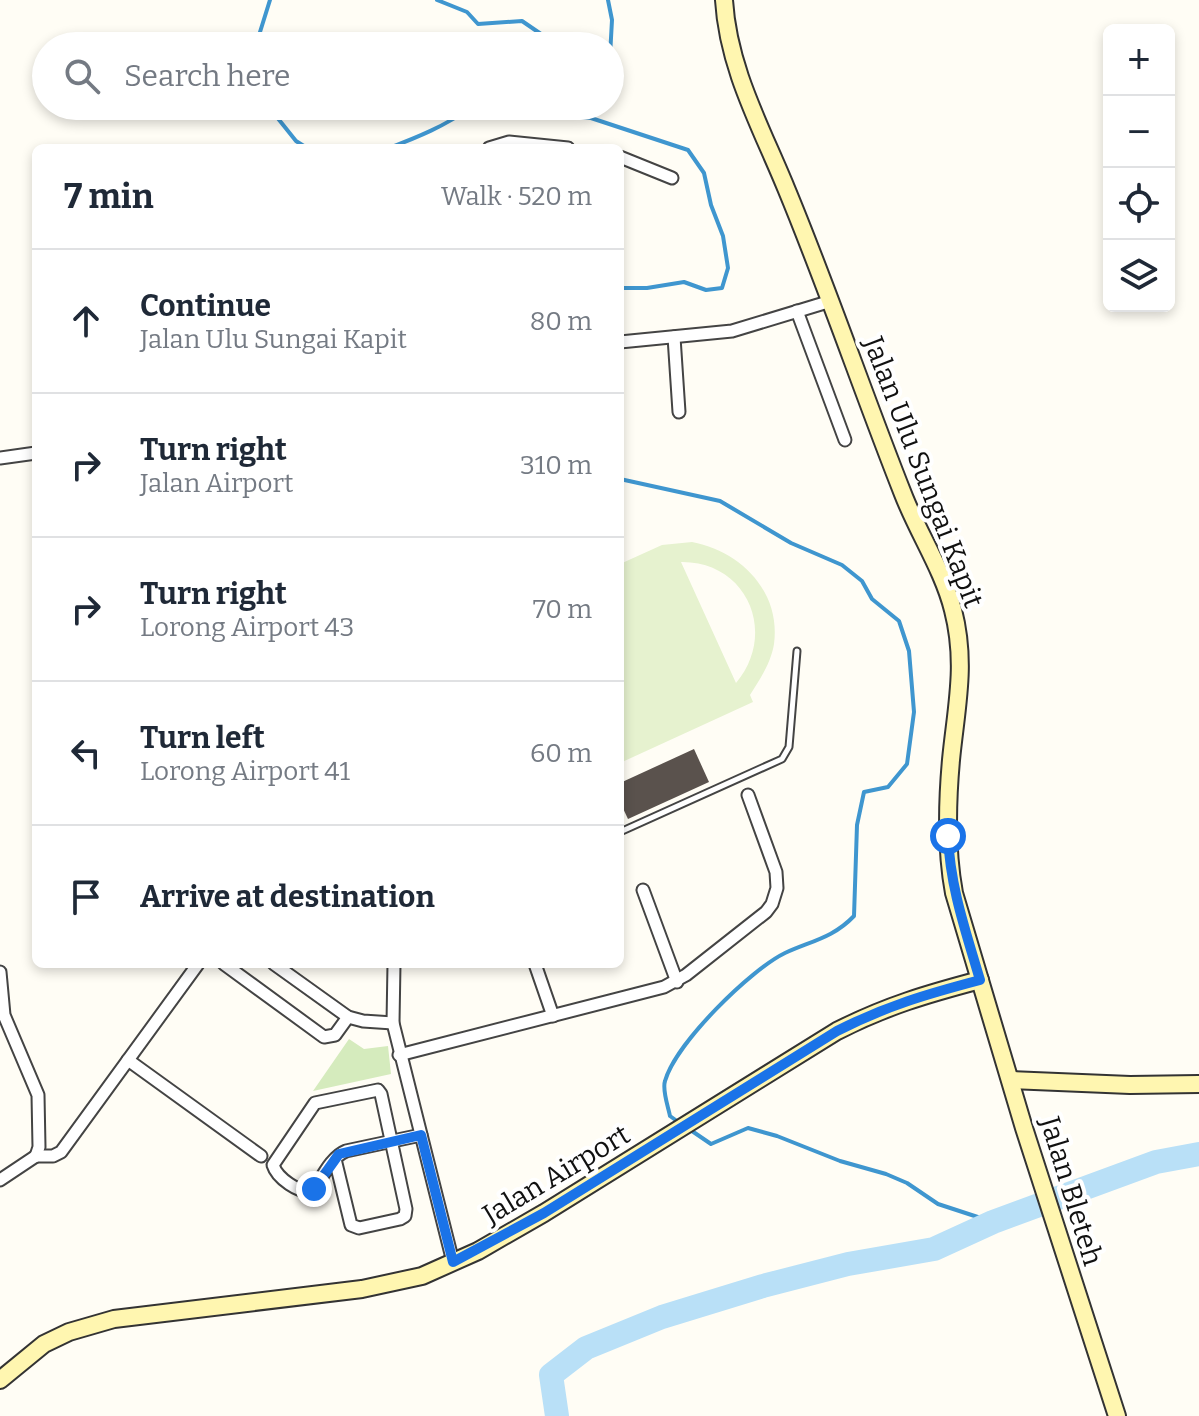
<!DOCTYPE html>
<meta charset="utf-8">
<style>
:root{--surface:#fff;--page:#f2f2f3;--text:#1f2937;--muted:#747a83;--line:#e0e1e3}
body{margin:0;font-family:Bitter,serif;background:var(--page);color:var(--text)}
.controls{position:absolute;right:24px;top:24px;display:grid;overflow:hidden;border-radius:12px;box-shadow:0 4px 12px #0003}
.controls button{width:72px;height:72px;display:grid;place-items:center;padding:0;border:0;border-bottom:2px solid var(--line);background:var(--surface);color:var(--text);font:40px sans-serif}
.stop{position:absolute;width:24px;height:24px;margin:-18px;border:6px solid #1a73e8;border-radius:50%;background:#fff}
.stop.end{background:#1a73e8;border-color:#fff;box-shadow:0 2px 8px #0008}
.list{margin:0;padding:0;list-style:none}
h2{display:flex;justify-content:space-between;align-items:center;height:104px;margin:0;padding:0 32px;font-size:34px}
h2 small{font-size:26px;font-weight:400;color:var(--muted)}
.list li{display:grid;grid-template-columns:52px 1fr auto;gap:24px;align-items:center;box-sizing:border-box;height:144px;padding:0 32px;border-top:2px solid var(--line)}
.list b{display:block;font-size:30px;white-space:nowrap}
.list p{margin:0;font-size:26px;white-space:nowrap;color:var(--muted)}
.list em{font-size:26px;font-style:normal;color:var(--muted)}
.icon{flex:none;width:44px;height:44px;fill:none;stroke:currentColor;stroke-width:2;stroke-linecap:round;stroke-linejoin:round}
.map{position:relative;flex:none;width:1199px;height:1416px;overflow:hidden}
.search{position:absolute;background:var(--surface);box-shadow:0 4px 12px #0003;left:32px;top:32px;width:592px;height:88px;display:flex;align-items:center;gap:20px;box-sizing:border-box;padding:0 28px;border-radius:44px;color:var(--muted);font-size:30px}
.panel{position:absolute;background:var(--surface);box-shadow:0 4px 12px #0003;left:32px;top:144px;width:592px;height:824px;border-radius:12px}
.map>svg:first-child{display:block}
.green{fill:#d5ebbd}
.pitch{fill:#e6f2cf;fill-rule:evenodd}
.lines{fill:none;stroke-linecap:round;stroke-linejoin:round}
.stream{stroke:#3f96cf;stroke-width:4}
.river{stroke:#b9e0f7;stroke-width:24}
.building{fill:#5a524d}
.lane-casing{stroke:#444;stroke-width:9}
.street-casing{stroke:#444;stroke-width:15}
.secondary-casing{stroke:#333;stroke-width:20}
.lane{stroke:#fff;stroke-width:5}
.street{stroke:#fff;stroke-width:11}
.secondary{stroke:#fff6b0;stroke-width:16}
.route{stroke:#1a73e8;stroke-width:10}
.labels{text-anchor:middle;stroke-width:8;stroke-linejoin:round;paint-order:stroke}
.street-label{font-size:28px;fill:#111;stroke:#fff}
</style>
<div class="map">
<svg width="1199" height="1416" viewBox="0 0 1199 1416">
<rect width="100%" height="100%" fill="#fffdf5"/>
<polygon class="green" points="349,1039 364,1049 388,1046 391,1074 313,1091"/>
<path class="pitch" d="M692 542C740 551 781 591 774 644 771 663 760 679 750 695L753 702 620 763V564L662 545ZM681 562C747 561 778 633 736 683Z"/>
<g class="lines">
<g class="stream">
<polyline points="437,0 467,12 478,24 522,21 541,34 565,40 571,46"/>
<polyline points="608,0 612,20 610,56"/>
<polyline points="260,46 260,32 270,0"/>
<polyline points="268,106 296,141 307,148"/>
<path d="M389 148C418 137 445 126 470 108L504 114 533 112 591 118 688 150 704 173 711 205 723 236 728 268 722 288 706 290 684 282 647 288H620"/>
<path d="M620 479 720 501 791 543 842 565 862 581 872 599 899 621 909 651 914 712 907 764 888 787 864 792 857 825 854 916C833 938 811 941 785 953 750 970 676 1043 665 1081 662 1090 668 1106 670 1116L681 1124"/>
<polyline points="689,1129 711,1144 748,1128 777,1136 840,1161 886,1174 907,1183 938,1204 993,1222"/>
</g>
<polyline class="river" points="557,1416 551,1375 586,1348 662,1317 763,1286 848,1264 934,1249 993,1222 1156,1162 1199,1154"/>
</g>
<polygon class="building" points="694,749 709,782 628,819 620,802 620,783"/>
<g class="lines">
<g class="lane-casing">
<polyline id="lane" points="620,832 782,759 789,747 797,651"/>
</g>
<g class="street-casing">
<g id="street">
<polyline points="489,148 509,142 568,148"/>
<polyline points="620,157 672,178"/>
<polyline points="797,311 845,440"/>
<polyline points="674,337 679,412"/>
<polyline points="620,342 732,331 831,301"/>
<polyline points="0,458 36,453"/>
<polyline points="643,890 677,982"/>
<polyline points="224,964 324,1037 335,1035 348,1017"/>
<polyline points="274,964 348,1017 363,1021 393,1023"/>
<polyline points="394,964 393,1023 453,1262"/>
<polyline points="535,964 553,1016"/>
<polyline points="0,972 4,1015 38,1095 39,1147 36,1156"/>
<polyline points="399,1055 664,987 686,975 766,912 772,904 777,888 776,872 748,795"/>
<polyline points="128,1060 261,1156"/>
<polyline points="36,1156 53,1156 61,1152 198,964"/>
<path d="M335 1159 351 1225 359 1228 400 1219 405 1216 406 1209 381 1094 378 1090 315 1103 273 1165C277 1178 299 1194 313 1191 322 1178 331 1157 346 1151L421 1135"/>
<polyline points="0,1180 36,1156"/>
</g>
</g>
<g class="secondary-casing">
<g id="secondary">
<path d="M724 0C728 68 761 127 786 188 828 289 863 393 903 494 918 533 943 570 953 610 967 664 956 708 951 760 947 804 946 850 954 893L1024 1128 1117 1416"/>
<polyline points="1012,1080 1130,1085 1199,1084"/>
<path d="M0 1380 44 1344 69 1332 114 1319 362 1289 422 1276 478 1251 544 1213 837 1031C886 1006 927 994 980 980"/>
</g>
</g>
<use href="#lane" class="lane"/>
<use href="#street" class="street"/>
<use href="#secondary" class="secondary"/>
</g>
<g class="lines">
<path class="route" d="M314 1189 339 1154 421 1135 453 1262 544 1213 837 1031C886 1006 927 994 980 980 966 932 950 887 948 836"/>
</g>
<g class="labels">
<g class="street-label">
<text transform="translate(924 472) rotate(69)" y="10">Jalan Ulu Sungai Kapit</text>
<text transform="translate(556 1174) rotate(-31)" y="10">Jalan Airport</text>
<text transform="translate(1072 1191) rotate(73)" y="10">Jalan Bleteh</text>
</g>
</g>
</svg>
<div class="controls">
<button>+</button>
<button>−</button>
<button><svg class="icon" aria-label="locate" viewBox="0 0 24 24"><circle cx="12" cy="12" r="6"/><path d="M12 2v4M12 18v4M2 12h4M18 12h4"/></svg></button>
<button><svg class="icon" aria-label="layers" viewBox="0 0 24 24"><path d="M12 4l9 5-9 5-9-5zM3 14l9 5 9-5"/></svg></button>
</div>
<div class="stop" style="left:948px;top:836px"></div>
<div class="stop end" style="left:314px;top:1189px"></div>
<div class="search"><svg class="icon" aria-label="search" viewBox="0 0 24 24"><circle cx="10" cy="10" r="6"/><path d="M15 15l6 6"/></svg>Search here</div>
<section class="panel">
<h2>7 min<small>Walk · 520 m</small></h2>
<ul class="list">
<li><svg class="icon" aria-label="ahead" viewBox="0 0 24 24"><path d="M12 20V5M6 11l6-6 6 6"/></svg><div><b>Continue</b><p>Jalan Ulu Sungai Kapit</p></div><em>80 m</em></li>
<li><svg class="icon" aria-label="right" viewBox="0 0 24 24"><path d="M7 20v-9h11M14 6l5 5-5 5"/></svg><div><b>Turn right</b><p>Jalan Airport</p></div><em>310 m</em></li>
<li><svg class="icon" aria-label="right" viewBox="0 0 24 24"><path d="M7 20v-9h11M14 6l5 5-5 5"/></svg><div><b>Turn right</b><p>Lorong Airport 43</p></div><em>70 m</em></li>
<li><svg class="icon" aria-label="left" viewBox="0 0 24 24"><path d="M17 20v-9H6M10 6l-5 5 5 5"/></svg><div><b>Turn left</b><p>Lorong Airport 41</p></div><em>60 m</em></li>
<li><svg class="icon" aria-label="arrive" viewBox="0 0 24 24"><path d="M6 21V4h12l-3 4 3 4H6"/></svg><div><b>Arrive at destination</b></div></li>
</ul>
</section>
</div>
